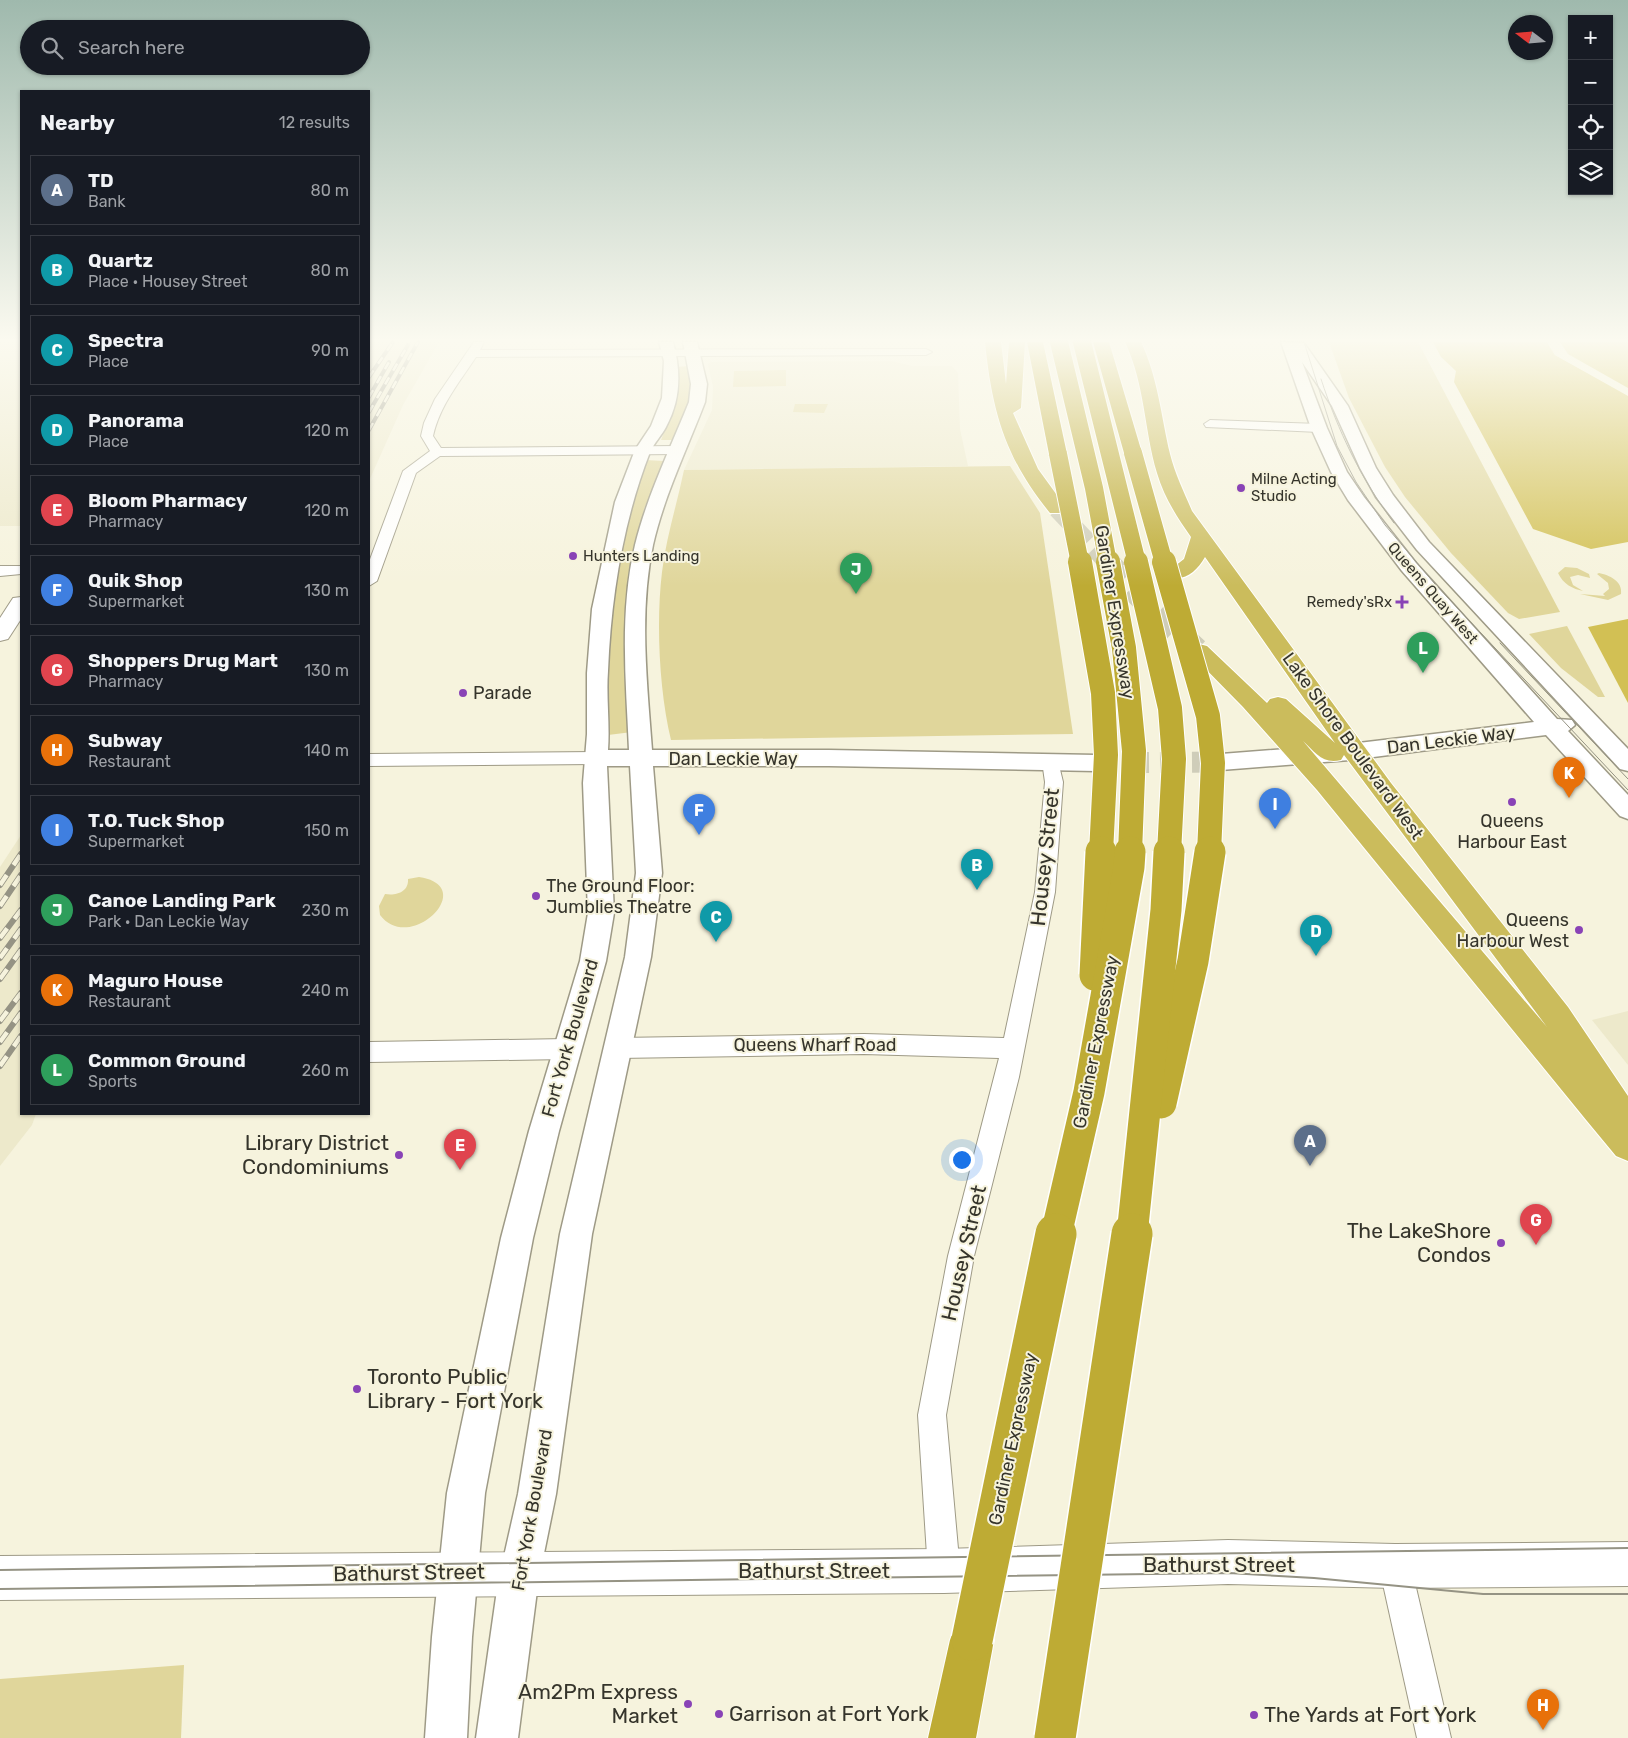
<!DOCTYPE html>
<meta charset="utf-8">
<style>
:root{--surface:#171b24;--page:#20242c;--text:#f1f3f6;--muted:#9ea1a6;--line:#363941;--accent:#1a73e8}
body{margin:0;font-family:Rubik,sans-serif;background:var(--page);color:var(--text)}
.controls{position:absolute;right:15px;top:15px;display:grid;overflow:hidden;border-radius:0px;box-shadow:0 1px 4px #0004}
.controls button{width:45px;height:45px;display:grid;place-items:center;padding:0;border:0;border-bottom:1px solid var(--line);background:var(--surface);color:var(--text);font:25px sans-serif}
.compass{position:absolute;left:1508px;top:15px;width:45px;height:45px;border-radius:50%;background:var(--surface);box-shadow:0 1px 4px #0004;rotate:286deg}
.you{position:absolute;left:961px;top:1159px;width:18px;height:18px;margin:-12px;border:4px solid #fff;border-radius:50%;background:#1a73e8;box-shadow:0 0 0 8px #1a73e833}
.badge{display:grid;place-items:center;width:32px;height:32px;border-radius:50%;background:var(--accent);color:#fff;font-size:16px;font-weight:700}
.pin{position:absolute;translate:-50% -41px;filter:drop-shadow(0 1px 2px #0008)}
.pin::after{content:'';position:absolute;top:26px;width:18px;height:15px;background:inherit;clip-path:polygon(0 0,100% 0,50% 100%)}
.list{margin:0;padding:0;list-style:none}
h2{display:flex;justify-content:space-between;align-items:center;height:65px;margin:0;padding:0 20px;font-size:21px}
h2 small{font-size:16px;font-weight:400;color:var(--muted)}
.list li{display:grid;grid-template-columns:32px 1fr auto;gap:15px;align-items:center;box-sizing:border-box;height:70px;margin:0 10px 10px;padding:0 10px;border:1px solid var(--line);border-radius:0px}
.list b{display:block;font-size:19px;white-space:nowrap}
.list p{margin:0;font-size:16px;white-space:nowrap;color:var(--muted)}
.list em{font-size:16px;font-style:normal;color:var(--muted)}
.icon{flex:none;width:28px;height:28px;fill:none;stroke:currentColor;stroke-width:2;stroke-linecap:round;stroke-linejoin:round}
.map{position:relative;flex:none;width:1628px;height:1738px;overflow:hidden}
.search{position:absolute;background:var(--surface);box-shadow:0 1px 4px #0004;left:20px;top:20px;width:350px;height:55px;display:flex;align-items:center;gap:12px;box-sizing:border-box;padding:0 18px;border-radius:28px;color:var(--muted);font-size:19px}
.panel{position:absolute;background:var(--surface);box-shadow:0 1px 4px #0004;left:20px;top:90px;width:350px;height:1025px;border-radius:0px}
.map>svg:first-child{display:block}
.built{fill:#ede9cb}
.green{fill:#e0d69b}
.water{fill:#d2c054}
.pier{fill:#f6f3dd}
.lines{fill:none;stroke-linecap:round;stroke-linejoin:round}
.tertiary-tunnel{stroke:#cfcdb9;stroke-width:21;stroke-dasharray:21 11;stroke-linecap:butt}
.trunk-tunnel-far1{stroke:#cfcdb9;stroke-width:18;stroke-dasharray:18 9;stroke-linecap:butt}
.trunk-tunnel{stroke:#cfcdb9;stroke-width:24;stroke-dasharray:24 12;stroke-linecap:butt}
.minor-casing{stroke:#9e9a86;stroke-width:2}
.tertiary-casing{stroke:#9e9a86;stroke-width:3}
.secondary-casing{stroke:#9e9a86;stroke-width:2}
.trunk-casing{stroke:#fff;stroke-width:2}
.motorway-casing{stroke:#fff;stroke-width:2}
.minor{fill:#fff;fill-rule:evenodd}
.tertiary{fill:#fff;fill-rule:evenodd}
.secondary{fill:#fff;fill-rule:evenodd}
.trunk{fill:#cbbc5c;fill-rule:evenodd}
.motorway{fill:#beab34;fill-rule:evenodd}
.tram-far1{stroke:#959384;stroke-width:1}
.tram{stroke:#959384;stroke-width:2}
.rail-far1-casing{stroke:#959384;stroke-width:4}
.rail-casing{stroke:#959384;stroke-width:6}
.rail-far1{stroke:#f6f3dd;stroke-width:2.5;stroke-dasharray:8;stroke-linecap:butt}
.rail{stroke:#f6f3dd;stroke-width:4.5;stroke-dasharray:12;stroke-linecap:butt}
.motorway-bridge-far3-casing{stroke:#fff;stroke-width:20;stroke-linecap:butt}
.motorway-bridge-far2-casing{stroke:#fff;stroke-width:26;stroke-linecap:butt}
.motorway-bridge-far1-casing{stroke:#fff;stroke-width:34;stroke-linecap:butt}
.motorway-bridge-casing{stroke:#fff;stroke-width:44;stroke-linecap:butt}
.motorway-bridge-far3{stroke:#beab34;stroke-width:18}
.motorway-bridge-far2{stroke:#beab34;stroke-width:24}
.motorway-bridge-far1{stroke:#beab34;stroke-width:31}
.motorway-bridge{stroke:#beab34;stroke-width:41}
.poi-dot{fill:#8943b6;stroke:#f6f3dd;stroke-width:2}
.labels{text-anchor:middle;stroke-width:4;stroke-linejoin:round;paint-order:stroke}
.far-poi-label{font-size:15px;fill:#35342b;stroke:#f6f3dd;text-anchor:start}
.far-street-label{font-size:15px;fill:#35342b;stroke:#f6f3dd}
.street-label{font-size:18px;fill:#35342b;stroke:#f6f3dd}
.poi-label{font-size:18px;fill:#35342b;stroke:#f6f3dd;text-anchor:start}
.near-street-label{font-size:21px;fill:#35342b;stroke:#f6f3dd}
.near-poi-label{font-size:21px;fill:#35342b;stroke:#f6f3dd;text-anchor:end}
</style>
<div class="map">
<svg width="1628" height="1738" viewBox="0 0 1628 1738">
<rect width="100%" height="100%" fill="#f6f3dd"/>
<g class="built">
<rect x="0" y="342" width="21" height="184"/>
<polygon points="369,342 439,342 403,405 369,481"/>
<polygon points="892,361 912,366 952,366 958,373 960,429 968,466 684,470 712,410 713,387 708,364 711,362"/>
<polygon points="21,835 21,1114 36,1114 32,1125 0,1166 0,867"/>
<polygon points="1628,1011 1628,1065 1592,1020"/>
</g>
<g class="green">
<polygon points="1329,342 1418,342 1560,612 1519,619 1508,613 1451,553 1405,497 1385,467 1349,398"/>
<polygon points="690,366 693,398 678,440 661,440 677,399 676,367"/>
<polygon points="786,370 786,386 733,387 734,371"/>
<polygon points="795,404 828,404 824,413 793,412"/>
<polygon points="645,460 664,461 644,509 631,589 632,732 608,735 605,662 622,539"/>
<path d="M1010 466 1040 513 1073 734 671 740C659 691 656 621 662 572 666 538 677 504 684 470Z"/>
<path d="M1565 567 1577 568 1589 574 1590 578 1578 575 1570 577 1573 585 1583 591C1573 589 1563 584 1558 573Z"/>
<path d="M1599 573C1609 575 1623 581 1621 594L1608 600 1580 594 1605 596 1603 594 1609 589 1608 583 1597 574Z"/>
<polygon points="1567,626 1605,697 1598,697 1561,668 1529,634"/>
<path d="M419 877C480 886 410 955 380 915L379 906 385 894C396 896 409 892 408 879Z"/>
<polygon points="184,1665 181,1738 0,1738 0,1679"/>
</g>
<g class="water">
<polygon points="1433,342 1547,342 1555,355 1628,396 1628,542 1591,549 1533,529 1454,382 1456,371 1441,357"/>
<polygon points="1560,342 1628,342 1628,388 1568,354"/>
<polygon points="1628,619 1628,703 1588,627"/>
</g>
<polygon class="pier" points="1547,342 1550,342 1557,353 1628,393 1628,395 1555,355"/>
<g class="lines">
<polyline class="tertiary-tunnel" points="1096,763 1221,762"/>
<polyline class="trunk-tunnel-far1" points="1057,509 1108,563"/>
<polyline class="trunk-tunnel" points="1107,562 1152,609 1197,650"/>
<g class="minor-casing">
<g id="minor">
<path d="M474 342H484L480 350 926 349 932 352 926 355 476 357C459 383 440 405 433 436L441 448 678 446 685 450 678 454 440 456 416 473 377 581 369 586V562L403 471 430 451 421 436 424 423 435 399Z"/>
<polygon points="1210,420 1319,424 1325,428 1319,432 1206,427 1204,424"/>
<polygon points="0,566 21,566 21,574 0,576"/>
<polygon points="597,752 603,754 606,758 603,762 597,764 369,766 369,754"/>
<polygon points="1051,755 1057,757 1063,782 1055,892 1019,1077 974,1256 946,1415 960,1571 955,1582 944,1587 933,1582 928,1571 918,1415 948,1256 999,1058 864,1054 618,1058 610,1055 607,1048 610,1041 618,1038 864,1034 1004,1038 1035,892 1045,782 1042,761 1045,757"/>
<polygon points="567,1039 575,1042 578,1049 575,1056 567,1059 369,1062 369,1042"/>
<polygon points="1395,1550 1406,1555 1411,1566 1451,1738 1417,1738 1379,1566 1384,1555"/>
</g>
</g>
<g class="tertiary-casing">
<g id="tertiary">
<path d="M659 342H673C681 371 681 400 666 427 662 435 654 443 650 452 623 521 611 597 608 671 606 697 610 724 608 750H629C626 682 619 612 635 545 647 496 670 449 689 402L691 384 683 342H697L707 384 705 402C687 449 664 496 653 545 639 613 647 682 652 750H829L1096 755 1104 757 1107 763 1104 769 1096 771 829 766H653L662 873 651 957 592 1234 556 1494 538 1583 518 1738H476L498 1583 518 1494 560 1234 625 957 636 873 630 766H607L614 913 606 961 559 1131 533 1238 485 1493 472 1637 467 1738H425L432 1637 447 1493 501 1238 529 1131 580 961 588 913 583 783 587 734V673L592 609 615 502 635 450 651 426 662 398 664 361Z"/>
<polygon points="1281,342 1304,343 1348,406 1376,468 1393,495 1429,542 1628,749 1628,771 1620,769 1417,550 1376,497 1360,468 1332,406 1302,362 1327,428 1347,472 1364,497 1416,563 1557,719 1572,720 1575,725 1568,731 1628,795 1628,819 1620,816 1546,735 1350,760 1221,770 1213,768 1210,762 1213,756 1221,754 1350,744 1534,722 1402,571 1348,500 1331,472 1311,428"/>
</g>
</g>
<g class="secondary-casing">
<g id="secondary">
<polygon points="21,597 21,619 8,639 0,641 0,618 13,598"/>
<polygon points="1228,1540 1395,1544 1628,1542 1628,1586 1395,1588 1228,1584 944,1593 0,1600 0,1556 944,1549"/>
</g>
</g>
<g class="trunk-casing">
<g id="trunk">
<path d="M985 342H1001L1006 384 1009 342H1025L1021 408 1013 413 1038 469 1067 509 1064 513H1050C1005 458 992 411 985 342Z"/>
<path d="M1125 342H1141C1158 378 1161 416 1170 454 1175 474 1184 492 1192 511L1391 783 1568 1007 1628 1096V1161L1616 1156 1587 1121 1317 790 1243 707 1188 651 1191 646 1199 644 1207 646 1267 703 1270 699 1278 697 1286 699 1335 743 1205 557C1197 571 1185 582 1169 577L1166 573 1184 559 1191 537C1177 517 1164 497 1157 473 1144 429 1145 384 1125 342ZM1303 741C1315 752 1323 765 1341 760L1344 755 1547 1027Z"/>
</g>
</g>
<g class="motorway-casing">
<g id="motorway">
<polygon points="1027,342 1043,342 1067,454 1064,458 1052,458 1049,454"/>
<polygon points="1093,342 1109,342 1142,453 1139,457 1127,457 1124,453"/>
<polygon points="972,1618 988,1624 994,1640 976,1738 928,1738 950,1640 956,1624"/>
</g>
</g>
<use href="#minor" class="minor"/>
<use href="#tertiary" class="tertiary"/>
<use href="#secondary" class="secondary"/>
<use href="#trunk" class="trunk"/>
<use href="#motorway" class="motorway"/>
<g class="tram-far1">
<polyline points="1304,342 1337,446 1356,482 1385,525 1435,584 1628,790"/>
<path d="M1321 379C1338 431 1361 479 1394 523"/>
<polyline points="1500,643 1628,779"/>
</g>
<g class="tram">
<polyline points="0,1570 1628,1548"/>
<polyline points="0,1589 1229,1573 1314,1578 1483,1594 1628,1594"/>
</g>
<g class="rail-far1-casing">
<g id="rail-far1">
<polyline points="369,377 393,342"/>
<polyline points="369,397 389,362"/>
<polyline points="369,412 408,345"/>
<polyline points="369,430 418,342"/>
</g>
</g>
<g class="rail-casing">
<g id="rail">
<polyline points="0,885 21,854"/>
<polyline points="0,906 21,875"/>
<polyline points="0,938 21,910"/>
<polyline points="0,958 21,929"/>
<polyline points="0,979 21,950"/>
<polyline points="0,1021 21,993"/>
<polyline points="0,1042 21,1013"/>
<polyline points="0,1066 21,1036"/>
</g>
</g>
<use href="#rail-far1" class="rail-far1"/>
<use href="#rail" class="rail"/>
<g class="motorway-bridge-far3-casing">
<g id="motorway-bridge-far3">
<polyline points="1059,342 1094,488 1108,563"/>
<polyline points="1082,342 1137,563"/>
<polyline points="1133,453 1164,563"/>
<polyline points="1058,454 1080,563"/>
</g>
</g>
<g class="motorway-bridge-far2-casing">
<g id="motorway-bridge-far2">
<polyline points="1080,562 1103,693 1106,755 1101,853"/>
<polyline points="1108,562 1124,648 1134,751 1130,853"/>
<polyline points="1136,562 1170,708 1174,759 1169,853"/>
<polyline points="1164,562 1208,716 1213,763 1209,853"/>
</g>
</g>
<g class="motorway-bridge-far1-casing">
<g id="motorway-bridge-far1">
<polyline points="1095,975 1101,852"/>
<polyline points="1161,1103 1193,961 1210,852"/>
<polyline points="1056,1235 1089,1092 1129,867 1130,852"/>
<polyline points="1132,1235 1166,910 1169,852"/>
</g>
</g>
<g class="motorway-bridge-casing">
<g id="motorway-bridge">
<polyline points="972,1640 1056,1234"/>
<polyline points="1055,1738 1132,1234"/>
</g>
</g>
<use href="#motorway-bridge-far3" class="motorway-bridge-far3"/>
<use href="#motorway-bridge-far2" class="motorway-bridge-far2"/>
<use href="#motorway-bridge-far1" class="motorway-bridge-far1"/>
<use href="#motorway-bridge" class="motorway-bridge"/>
</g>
<linearGradient id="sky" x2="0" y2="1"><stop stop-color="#9fb9ad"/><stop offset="0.58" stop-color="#fbfaf0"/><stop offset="1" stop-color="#fbfaf0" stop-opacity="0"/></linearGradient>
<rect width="1628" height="586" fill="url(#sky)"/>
<g class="poi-dot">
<circle cx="1241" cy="488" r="5"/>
<circle cx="573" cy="556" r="5"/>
<path d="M1399.5 594.5h5v5h5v5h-5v5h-5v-5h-5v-5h5z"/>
<circle cx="463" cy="693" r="5"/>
<circle cx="1512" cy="802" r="5"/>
<circle cx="536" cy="896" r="5"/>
<circle cx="1579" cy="930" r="5"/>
<circle cx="399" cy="1155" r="5"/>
<circle cx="1501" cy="1243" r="5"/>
<circle cx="357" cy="1389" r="5"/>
<circle cx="688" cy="1704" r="5"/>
<circle cx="719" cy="1714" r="5"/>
<circle cx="1254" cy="1715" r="5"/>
</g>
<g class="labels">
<g class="far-poi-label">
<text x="1251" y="484">Milne Acting<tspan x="1251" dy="17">Studio</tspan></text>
<text x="583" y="561">Hunters Landing</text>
<text x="1392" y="607" text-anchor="end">Remedy'sRx</text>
</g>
<g class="far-street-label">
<text transform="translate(1433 593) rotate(49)" y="5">Queens Quay West</text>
</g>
<g class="street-label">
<text transform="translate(1115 612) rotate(81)" y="6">Gardiner Expressway</text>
<text transform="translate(1451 740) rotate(-7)" y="6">Dan Leckie Way</text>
<text transform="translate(1353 746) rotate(54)" y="6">Lake Shore Boulevard West</text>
<text x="733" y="765">Dan Leckie Way</text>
<text transform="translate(570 1038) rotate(-74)" y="6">Fort York Boulevard</text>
<text transform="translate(1096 1042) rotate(-79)" y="6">Gardiner Expressway</text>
<text x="815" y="1051">Queens Wharf Road</text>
<text transform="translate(1013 1439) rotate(-78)" y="6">Gardiner Expressway</text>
<text transform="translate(532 1510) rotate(-80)" y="6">Fort York Boulevard</text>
</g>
<g class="poi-label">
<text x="473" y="699">Parade</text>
<text x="1512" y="827" text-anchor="middle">Queens<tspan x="1512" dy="21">Harbour East</tspan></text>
<text x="546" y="892">The Ground Floor:<tspan x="546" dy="21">Jumblies Theatre</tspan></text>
<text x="1569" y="926" text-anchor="end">Queens<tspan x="1569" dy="21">Harbour West</tspan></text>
</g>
<g class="near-street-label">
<text transform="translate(1045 857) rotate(-84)" y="7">Housey Street</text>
<text transform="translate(964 1253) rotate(-77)" y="7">Housey Street</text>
<text x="1219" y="1572">Bathurst Street</text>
<text x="814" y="1578">Bathurst Street</text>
<text transform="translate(409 1573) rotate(-1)" y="7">Bathurst Street</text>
</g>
<g class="near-poi-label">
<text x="389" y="1150">Library District<tspan x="389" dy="24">Condominiums</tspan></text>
<text x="1491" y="1238">The LakeShore<tspan x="1491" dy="24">Condos</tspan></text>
<text x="367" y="1384" text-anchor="start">Toronto Public<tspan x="367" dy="24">Library - Fort York</tspan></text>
<text x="678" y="1699">Am2Pm Express<tspan x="678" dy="24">Market</tspan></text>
<text x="729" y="1721" text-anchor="start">Garrison at Fort York</text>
<text x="1264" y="1722" text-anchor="start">The Yards at Fort York</text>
</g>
</g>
</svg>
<div class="controls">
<button>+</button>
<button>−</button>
<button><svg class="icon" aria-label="locate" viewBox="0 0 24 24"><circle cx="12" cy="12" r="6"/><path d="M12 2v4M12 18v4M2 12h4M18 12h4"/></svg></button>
<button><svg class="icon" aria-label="layers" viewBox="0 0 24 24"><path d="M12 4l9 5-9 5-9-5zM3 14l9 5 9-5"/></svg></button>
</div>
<svg class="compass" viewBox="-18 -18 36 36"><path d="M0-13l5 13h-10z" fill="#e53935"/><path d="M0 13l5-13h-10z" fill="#9ea1a6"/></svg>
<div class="you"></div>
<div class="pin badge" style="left:1310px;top:1166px;background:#5c6f8a">A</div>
<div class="pin badge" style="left:977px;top:890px;background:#0f9aa8">B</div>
<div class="pin badge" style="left:716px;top:942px;background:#0f9aa8">C</div>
<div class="pin badge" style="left:1316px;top:956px;background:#0f9aa8">D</div>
<div class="pin badge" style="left:460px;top:1170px;background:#e0444e">E</div>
<div class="pin badge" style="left:699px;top:835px;background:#3f7fe0">F</div>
<div class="pin badge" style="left:1536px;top:1245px;background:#e0444e">G</div>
<div class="pin badge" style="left:1543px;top:1730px;background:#e8710a">H</div>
<div class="pin badge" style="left:1275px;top:829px;background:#3f7fe0">I</div>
<div class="pin badge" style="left:856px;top:594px;background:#2e9e5b">J</div>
<div class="pin badge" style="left:1569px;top:798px;background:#e8710a">K</div>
<div class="pin badge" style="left:1423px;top:673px;background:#2e9e5b">L</div>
<div class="search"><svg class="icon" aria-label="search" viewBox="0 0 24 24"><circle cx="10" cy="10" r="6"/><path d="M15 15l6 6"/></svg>Search here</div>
<section class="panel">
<h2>Nearby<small>12 results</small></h2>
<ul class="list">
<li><span class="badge" style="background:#5c6f8a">A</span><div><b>TD</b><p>Bank</p></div><em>80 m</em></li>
<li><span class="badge" style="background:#0f9aa8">B</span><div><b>Quartz</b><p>Place · Housey Street</p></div><em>80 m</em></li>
<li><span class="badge" style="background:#0f9aa8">C</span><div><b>Spectra</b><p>Place</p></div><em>90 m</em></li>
<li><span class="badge" style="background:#0f9aa8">D</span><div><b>Panorama</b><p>Place</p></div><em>120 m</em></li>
<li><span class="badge" style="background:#e0444e">E</span><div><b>Bloom Pharmacy</b><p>Pharmacy</p></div><em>120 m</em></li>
<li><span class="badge" style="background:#3f7fe0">F</span><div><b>Quik Shop</b><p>Supermarket</p></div><em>130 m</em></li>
<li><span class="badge" style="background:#e0444e">G</span><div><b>Shoppers Drug Mart</b><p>Pharmacy</p></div><em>130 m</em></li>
<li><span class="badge" style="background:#e8710a">H</span><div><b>Subway</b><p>Restaurant</p></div><em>140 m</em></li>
<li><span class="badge" style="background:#3f7fe0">I</span><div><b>T.O. Tuck Shop</b><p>Supermarket</p></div><em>150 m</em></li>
<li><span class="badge" style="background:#2e9e5b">J</span><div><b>Canoe Landing Park</b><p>Park · Dan Leckie Way</p></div><em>230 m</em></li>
<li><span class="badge" style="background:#e8710a">K</span><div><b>Maguro House</b><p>Restaurant</p></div><em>240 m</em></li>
<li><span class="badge" style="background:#2e9e5b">L</span><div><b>Common Ground</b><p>Sports</p></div><em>260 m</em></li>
</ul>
</section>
</div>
